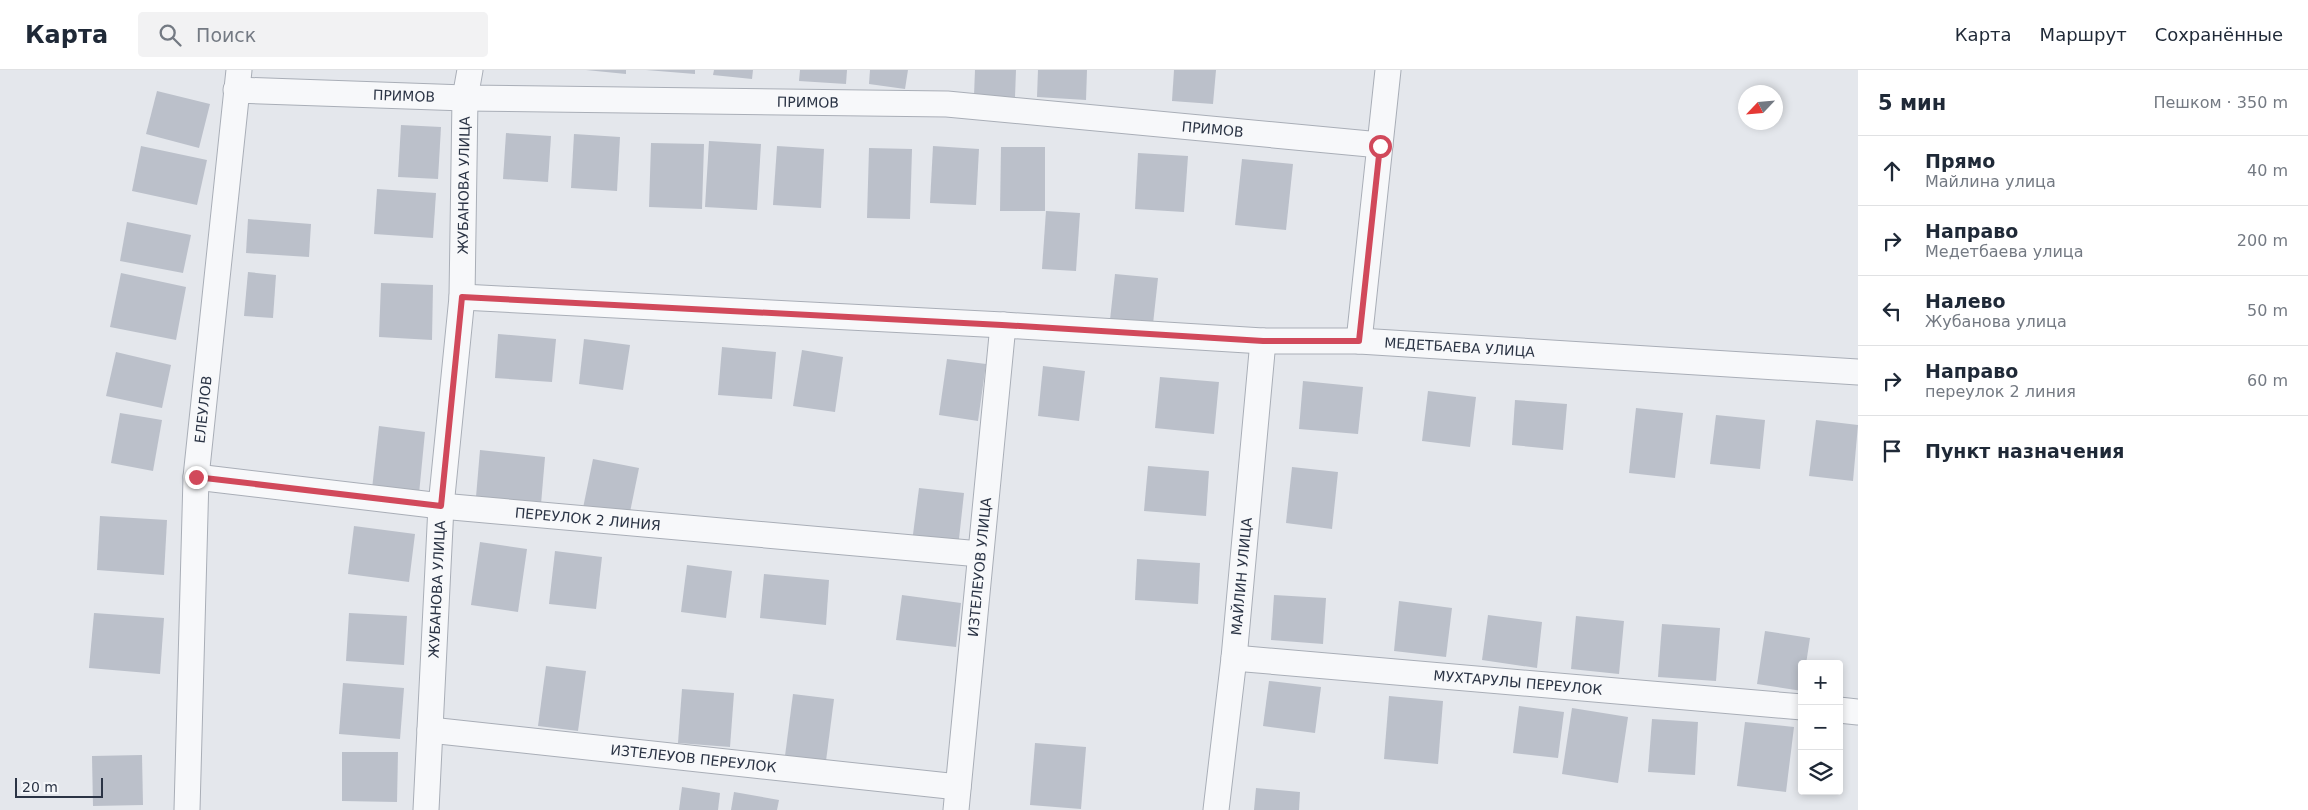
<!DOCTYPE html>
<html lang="ru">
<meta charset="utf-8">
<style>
:root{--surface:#fff;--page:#f2f2f3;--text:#1f2937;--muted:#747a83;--line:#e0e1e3}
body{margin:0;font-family:"DejaVu Sans",sans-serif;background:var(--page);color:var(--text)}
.controls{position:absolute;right:15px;bottom:15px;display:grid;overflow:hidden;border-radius:5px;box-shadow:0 2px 8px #0003}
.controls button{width:45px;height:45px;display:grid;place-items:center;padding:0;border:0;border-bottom:1px solid var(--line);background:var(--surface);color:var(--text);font:25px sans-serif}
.compass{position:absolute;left:1738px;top:15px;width:45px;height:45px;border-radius:50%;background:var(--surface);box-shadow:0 2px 8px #0003;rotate:244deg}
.scale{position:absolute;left:15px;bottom:12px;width:88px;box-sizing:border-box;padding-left:5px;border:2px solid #2b3445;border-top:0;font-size:14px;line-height:18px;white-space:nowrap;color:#2b3445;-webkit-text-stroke:4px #f4f6f9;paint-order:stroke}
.stop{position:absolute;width:15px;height:15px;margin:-11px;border:4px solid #d1495b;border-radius:50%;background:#fff}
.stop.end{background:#d1495b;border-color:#fff;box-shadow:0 1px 5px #0008}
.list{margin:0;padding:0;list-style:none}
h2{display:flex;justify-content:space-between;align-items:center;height:65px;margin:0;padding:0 20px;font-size:21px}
h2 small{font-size:16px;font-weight:400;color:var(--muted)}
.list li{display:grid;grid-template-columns:32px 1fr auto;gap:15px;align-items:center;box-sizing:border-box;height:70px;padding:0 20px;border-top:1px solid var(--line)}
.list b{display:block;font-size:19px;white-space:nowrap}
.list p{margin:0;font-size:16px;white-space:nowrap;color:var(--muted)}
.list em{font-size:16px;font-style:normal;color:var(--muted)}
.icon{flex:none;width:28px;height:28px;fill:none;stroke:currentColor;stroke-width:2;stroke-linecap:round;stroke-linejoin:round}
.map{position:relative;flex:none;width:1858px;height:740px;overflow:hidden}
header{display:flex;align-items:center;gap:30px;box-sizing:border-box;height:70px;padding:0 25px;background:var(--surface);border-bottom:1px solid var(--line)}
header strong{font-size:24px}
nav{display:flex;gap:28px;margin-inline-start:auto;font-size:18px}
.search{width:350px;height:45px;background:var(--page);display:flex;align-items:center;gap:12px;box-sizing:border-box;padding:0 18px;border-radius:5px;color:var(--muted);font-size:19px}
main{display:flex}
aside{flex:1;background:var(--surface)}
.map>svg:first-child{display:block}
.building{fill:#bbc0ca}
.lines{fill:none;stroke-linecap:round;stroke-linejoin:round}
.street-casing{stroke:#a9aeb7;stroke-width:27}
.street{stroke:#f7f8fa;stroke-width:25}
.route{stroke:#d1495b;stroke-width:6}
.labels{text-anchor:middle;stroke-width:4;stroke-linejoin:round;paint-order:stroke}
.street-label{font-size:14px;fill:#2b3445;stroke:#f4f6f9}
</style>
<header>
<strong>Карта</strong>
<div class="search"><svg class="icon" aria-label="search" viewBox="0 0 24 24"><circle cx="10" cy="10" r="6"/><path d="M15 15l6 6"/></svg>Поиск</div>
<nav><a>Карта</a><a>Маршрут</a><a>Сохранённые</a></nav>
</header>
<main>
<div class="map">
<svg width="1858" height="740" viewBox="0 0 1858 740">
<rect width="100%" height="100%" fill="#e4e7ec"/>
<g class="building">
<polygon points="586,0 626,0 626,4"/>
<polygon points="646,0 695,0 695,4"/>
<polygon points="714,0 753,0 752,9 713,5"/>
<polygon points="800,0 847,0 846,14 799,11"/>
<polygon points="870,0 908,0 905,19 869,14"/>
<polygon points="975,0 1016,0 1015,27 974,26"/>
<polygon points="1038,0 1087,0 1086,30 1037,27"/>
<polygon points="1174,0 1216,0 1213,34 1172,31"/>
<polygon points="157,21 210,34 199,78 146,64"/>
<polygon points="401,55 441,57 438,109 398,107"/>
<polygon points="506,63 551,66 548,112 503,109"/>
<polygon points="574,64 620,67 617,121 571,118"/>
<polygon points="709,71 761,74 757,140 705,137"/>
<polygon points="651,73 704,74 702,139 649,137"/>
<polygon points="141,76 207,90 197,135 132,121"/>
<polygon points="777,76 824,79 821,138 773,135"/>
<polygon points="933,76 979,79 976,135 930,133"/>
<polygon points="1001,77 1045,77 1045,141 1000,141"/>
<polygon points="869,78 912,79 910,149 867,148"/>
<polygon points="1138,83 1188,86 1184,142 1135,139"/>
<polygon points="1242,89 1293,94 1286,160 1235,155"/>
<polygon points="377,119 436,123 433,168 374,164"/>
<polygon points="1046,141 1080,143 1076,201 1042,199"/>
<polygon points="248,149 311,154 309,187 246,183"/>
<polygon points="127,152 191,165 183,203 120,191"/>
<polygon points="248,202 276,205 273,248 244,246"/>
<polygon points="121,203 186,217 176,270 110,257"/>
<polygon points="1115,204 1158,208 1153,254 1110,250"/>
<polygon points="381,213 433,215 432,270 379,267"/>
<polygon points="498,264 556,269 552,312 495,308"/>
<polygon points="584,269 630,275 623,320 579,314"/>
<polygon points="722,277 776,282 772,329 718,325"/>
<polygon points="802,280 843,287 835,342 793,336"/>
<polygon points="116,282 171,295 162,338 106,326"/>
<polygon points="947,289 986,294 978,351 939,345"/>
<polygon points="1043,296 1085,301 1079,351 1038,346"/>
<polygon points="1160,307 1219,312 1214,364 1155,358"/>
<polygon points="1303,311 1363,317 1358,364 1299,359"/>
<polygon points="1428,321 1476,327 1470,377 1422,371"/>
<polygon points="1515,330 1567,334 1563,380 1512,375"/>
<polygon points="1636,338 1683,343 1675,408 1629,403"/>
<polygon points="120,343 162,350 153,401 111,393"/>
<polygon points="1716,345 1765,350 1760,399 1710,394"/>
<polygon points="1816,350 1858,355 1853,411 1809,406"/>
<polygon points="379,356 425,362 419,424 372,419"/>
<polygon points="480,380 545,387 541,434 476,427"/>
<polygon points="593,389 639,398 629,447 583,438"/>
<polygon points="1148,396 1209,401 1206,446 1144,441"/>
<polygon points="1292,397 1338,402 1332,459 1286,453"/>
<polygon points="919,418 964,423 958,478 912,472"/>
<polygon points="100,446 167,450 164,505 97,500"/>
<polygon points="354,456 415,464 409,512 348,504"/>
<polygon points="480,472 527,479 518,542 471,535"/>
<polygon points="555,481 602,487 596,539 549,534"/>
<polygon points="1137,489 1200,493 1198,534 1135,530"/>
<polygon points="687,495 732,501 726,548 681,542"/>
<polygon points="764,504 829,510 826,555 760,548"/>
<polygon points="902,525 961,533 956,577 896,570"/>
<polygon points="1274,525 1326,528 1323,574 1271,570"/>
<polygon points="1399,531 1452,538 1446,587 1394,581"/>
<polygon points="94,543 164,548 160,604 89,598"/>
<polygon points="349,543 407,546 404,595 346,591"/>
<polygon points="1488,545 1542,552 1537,598 1482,590"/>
<polygon points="1576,546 1624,551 1619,604 1571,599"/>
<polygon points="1662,554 1720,558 1716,611 1658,607"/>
<polygon points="1765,561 1810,568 1806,594 1802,594 1802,621 1757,614"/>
<polygon points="546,596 586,601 578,661 538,656"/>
<polygon points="1269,611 1321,617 1315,663 1263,656"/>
<polygon points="343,613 404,618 400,669 339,664"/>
<polygon points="682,619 734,623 730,677 678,673"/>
<polygon points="793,624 834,629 826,691 785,686"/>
<polygon points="1389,626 1443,631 1438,694 1384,689"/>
<polygon points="1519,636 1564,642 1558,688 1513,683"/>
<polygon points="1572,638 1628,647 1618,713 1562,704"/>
<polygon points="1652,649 1698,652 1695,705 1648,702"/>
<polygon points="1745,652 1794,657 1786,722 1737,716"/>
<polygon points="1035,673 1086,677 1081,739 1030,735"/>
<polygon points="342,682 398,682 397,732 342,731"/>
<polygon points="142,685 143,735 93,736 92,686"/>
<polygon points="682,717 720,723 718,740 679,740"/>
<polygon points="1256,718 1300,722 1299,740 1254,740"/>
<polygon points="734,722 779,730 777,740 731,740"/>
</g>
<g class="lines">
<g class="street-casing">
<g id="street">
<path id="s1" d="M236 20 465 28 947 34 1380 75"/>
<path id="s2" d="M462 227 1003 255 1263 271H1359L1858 302"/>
<polyline points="1359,271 1388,0"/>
<path id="s3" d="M196 407 441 436 980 484"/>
<path id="s4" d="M1234 588 1802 637"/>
<polyline points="1839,640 1858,642"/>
<path id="s5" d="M430 660 958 717"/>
<path id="s6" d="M187 740 196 407 239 0"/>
<path id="s7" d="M426 740 441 436 462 227 465 28 470 0"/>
<path id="s8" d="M956 740 1003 255"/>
<path id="s9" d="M1216 740 1234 588 1263 271"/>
</g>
</g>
<use href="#street" class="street"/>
</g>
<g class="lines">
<polyline class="route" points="196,407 441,436 462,227 1002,255 1263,271 1359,271 1380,76"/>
</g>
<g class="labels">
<g class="street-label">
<text dy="5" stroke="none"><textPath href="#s1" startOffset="168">ПРИМОВ</textPath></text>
<text dy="5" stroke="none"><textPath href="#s1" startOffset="572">ПРИМОВ</textPath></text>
<text dy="5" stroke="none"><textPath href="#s1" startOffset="978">ПРИМОВ</textPath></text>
<text dy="5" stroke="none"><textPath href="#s7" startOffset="626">ЖУБАНОВА УЛИЦА</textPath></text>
<text dy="5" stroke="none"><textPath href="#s2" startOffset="999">МЕДЕТБАЕВА УЛИЦА</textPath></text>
<text dy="5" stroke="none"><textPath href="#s6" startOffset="401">ЕЛЕУЛОВ</textPath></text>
<text dy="5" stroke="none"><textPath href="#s3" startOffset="394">ПЕРЕУЛОК 2 ЛИНИЯ</textPath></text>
<text dy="5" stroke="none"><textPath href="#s8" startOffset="244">ИЗТЕЛЕУОВ УЛИЦА</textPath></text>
<text dy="5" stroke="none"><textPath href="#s9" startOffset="235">МАЙЛИН УЛИЦА</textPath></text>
<text dy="5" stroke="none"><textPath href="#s7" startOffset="221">ЖУБАНОВА УЛИЦА</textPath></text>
<text dy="5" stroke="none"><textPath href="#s4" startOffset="285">МУХТАРУЛЫ ПЕРЕУЛОК</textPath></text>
<text dy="5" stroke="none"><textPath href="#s5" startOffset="265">ИЗТЕЛЕУОВ ПЕРЕУЛОК</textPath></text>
</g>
</g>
</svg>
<div class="controls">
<button>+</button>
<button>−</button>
<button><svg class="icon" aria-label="layers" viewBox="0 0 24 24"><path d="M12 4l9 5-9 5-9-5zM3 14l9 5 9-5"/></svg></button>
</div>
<svg class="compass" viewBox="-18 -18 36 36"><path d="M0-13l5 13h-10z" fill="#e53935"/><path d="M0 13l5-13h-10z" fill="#747a83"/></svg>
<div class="scale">20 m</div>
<div class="stop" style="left:1380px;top:76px"></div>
<div class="stop end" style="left:196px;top:407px"></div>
</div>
<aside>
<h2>5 мин<small>Пешком · 350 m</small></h2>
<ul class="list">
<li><svg class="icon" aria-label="ahead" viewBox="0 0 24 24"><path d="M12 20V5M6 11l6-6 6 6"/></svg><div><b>Прямо</b><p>Майлина улица</p></div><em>40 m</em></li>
<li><svg class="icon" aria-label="right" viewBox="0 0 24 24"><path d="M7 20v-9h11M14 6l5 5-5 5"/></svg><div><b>Направо</b><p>Медетбаева улица</p></div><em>200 m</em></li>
<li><svg class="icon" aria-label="left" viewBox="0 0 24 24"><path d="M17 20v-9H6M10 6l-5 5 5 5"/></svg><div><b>Налево</b><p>Жубанова улица</p></div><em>50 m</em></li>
<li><svg class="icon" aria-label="right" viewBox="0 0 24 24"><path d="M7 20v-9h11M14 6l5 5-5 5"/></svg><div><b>Направо</b><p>переулок 2 линия</p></div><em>60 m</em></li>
<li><svg class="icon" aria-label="arrive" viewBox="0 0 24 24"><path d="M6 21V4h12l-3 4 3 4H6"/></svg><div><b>Пункт назначения</b></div></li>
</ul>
</aside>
</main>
